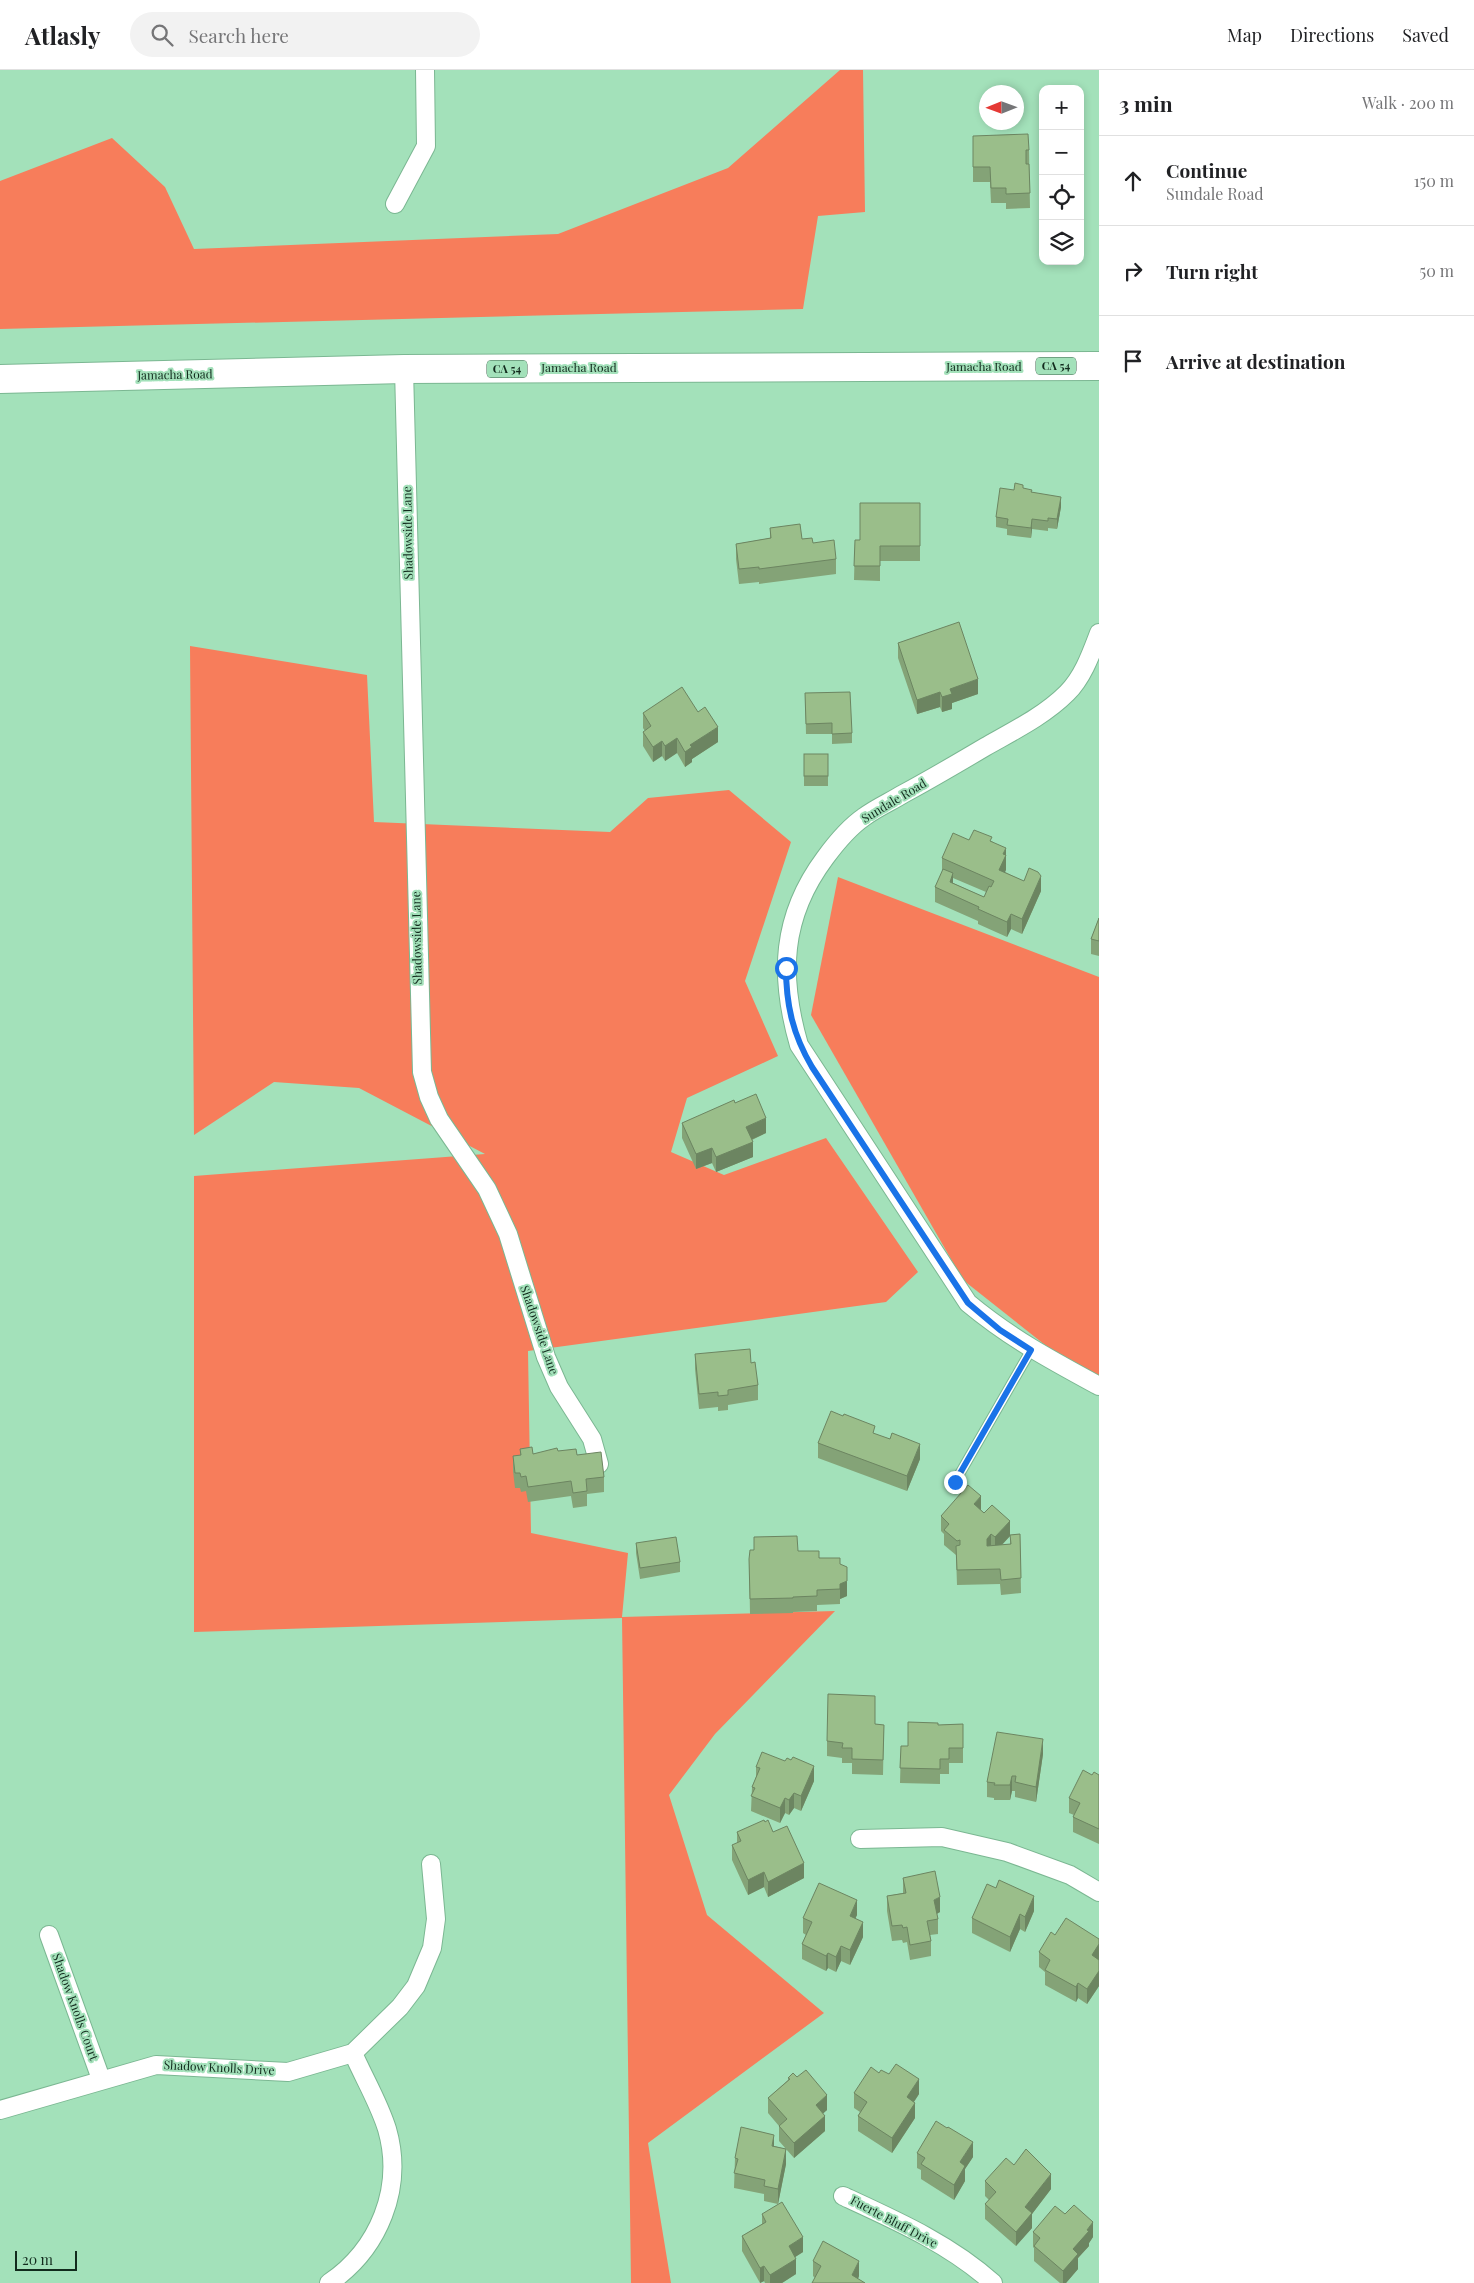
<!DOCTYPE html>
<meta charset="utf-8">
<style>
:root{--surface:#fff;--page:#f2f2f2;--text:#202124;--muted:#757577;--line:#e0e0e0}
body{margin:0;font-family:"Playfair Display",serif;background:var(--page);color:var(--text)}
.controls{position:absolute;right:15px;top:15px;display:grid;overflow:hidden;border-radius:10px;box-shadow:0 2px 8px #0003}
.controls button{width:45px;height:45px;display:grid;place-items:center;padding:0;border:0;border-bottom:1px solid var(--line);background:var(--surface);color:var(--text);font:25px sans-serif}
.compass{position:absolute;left:979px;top:15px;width:45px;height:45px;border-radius:50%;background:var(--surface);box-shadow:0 2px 8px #0003;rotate:269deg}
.scale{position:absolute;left:15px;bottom:12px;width:62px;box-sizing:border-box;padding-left:5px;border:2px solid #122b1d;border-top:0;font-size:14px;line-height:18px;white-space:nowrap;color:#122b1d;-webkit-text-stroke:4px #a3e1ba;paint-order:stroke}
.stop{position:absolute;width:15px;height:15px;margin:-11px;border:4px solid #1a73e8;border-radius:50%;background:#fff}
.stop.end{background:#1a73e8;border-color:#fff;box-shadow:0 1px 5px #0008}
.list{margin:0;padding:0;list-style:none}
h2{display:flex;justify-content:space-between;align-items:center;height:65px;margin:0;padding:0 20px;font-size:21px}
h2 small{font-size:16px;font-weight:400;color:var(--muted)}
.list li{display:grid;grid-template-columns:32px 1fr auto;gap:15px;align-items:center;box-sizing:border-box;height:90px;padding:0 20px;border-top:1px solid var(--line)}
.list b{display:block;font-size:19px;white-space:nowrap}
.list p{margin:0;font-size:16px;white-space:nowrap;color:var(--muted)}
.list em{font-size:16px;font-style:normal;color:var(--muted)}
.icon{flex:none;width:28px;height:28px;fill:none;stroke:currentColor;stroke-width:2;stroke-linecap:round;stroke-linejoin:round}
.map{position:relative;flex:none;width:1099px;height:2213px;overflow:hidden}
header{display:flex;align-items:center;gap:30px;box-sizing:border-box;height:70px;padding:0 25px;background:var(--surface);border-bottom:1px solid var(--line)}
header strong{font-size:24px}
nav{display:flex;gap:28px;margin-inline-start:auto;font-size:18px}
.search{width:350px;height:45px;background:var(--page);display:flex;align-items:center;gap:12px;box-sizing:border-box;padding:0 18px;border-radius:28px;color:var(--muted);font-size:19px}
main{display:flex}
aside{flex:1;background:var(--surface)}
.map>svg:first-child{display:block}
.green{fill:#f77d5b}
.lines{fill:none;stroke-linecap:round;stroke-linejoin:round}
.service-casing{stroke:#7bb792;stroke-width:11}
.minor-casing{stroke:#7bb792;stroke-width:20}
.primary-casing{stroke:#7bb792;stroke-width:30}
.service{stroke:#fff;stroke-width:9}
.minor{stroke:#fff;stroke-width:18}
.primary{stroke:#fff;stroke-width:28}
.wall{fill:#84a377;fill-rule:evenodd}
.shaded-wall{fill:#6c8561}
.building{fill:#9abe8a;stroke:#6c8561}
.route{stroke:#1a73e8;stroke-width:6}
.labels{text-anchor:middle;stroke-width:4;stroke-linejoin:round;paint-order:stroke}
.shield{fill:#a3e1ba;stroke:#3e624c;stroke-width:1}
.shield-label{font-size:11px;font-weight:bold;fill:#122b1d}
.street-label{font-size:12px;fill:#122b1d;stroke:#a3e1ba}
</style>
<header>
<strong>Atlasly</strong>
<div class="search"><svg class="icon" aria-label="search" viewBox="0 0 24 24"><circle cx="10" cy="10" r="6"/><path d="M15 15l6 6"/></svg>Search here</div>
<nav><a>Map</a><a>Directions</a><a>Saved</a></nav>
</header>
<main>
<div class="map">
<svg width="1099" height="2213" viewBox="0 0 1099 2213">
<rect width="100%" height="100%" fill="#a3e1ba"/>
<g class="green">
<polygon points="840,0 863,0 865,142 818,146 803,239 0,259 0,111 112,68 165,117 194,179 558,164 728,98"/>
<polygon points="190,576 367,605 374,752 610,762 648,728 729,720 791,772 745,911 778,986 687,1028 671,1082 724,1105 826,1068 918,1202 886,1232 528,1281 531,1463 628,1483 622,1547 835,1541 715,1664 669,1725 707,1845 824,1943 648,2073 671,2213 631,2213 622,1548 194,1562 194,1106 485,1084 359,1018 274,1012 194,1065"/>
<polygon points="838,807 1099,907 1099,1306 1064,1290 963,1210 811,945"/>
</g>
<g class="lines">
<g class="service-casing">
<polyline id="service" points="955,1412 1031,1280"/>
</g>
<g class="minor-casing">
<g id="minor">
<polyline points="395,134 426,76 425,0"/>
<polyline points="404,299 422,1002 429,1027 439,1049 487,1119 508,1164 546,1287 559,1317 592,1369 599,1394"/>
<path d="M1099 563C1091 584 1083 607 1067 623 1044 646 1013 661 985 677 958 693 931 709 903 724 890 732 876 738 864 747 848 758 836 773 825 788 781 847 779 906 799 975L968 1233C1010 1268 1051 1290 1099 1316"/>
<polyline points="860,1769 942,1767 1007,1782 1070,1805 1099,1822"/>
<polyline points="49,1865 101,2009"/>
<polyline points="0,2040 156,1995 288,2002 353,1983 400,1937 416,1916 432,1878 436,1849 431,1794"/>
<path d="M843 2126C895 2150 950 2174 993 2213"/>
<path d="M329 2213C379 2179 404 2118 387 2059 379 2033 364 2008 353 1983"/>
</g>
</g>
<g class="primary-casing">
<polyline id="primary" points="0,309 404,299 1099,296"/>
</g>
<use href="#service" class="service"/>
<use href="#minor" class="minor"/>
<use href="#primary" class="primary"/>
</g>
<g class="wall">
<polygon points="973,66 1029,80 1030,138 1006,139 1006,133 991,133 990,112 973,112"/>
<polygon points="1023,419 1032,422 1061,437 1057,459 1048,458 1048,461 1032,459 1031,468 1007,465 1007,459 996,457 996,447 1014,420"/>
<polygon points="920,433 920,491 880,491 880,511 854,510 855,470 860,470"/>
<polygon points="770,458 813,473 836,489 836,504 759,514 759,512 739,514 736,489 736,474 770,468"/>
<polygon points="898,573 978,624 952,633 952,639 942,642 940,637 917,644 898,588"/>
<polygon points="805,623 852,663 852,673 832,674 832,664 806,664"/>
<polygon points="643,643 718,672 692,689 692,692 685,697 677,683 665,691 662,686 653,692 643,676 643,662 645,661 643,658"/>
<rect x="804" y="684" width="24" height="32"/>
<path d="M969 770 992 771 1006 793 1005 802 1041 821 1022 864 1011 859 1007 867 978 854V851L935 832V817L942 802V788ZM953 808 986 822 984 827 953 813Z"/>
<polygon points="1099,848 1099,886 1091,884 1091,869"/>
<polygon points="735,1033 766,1063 752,1070 753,1087 716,1102 712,1093 696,1099 682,1068 682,1053"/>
<polygon points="695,1284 751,1293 758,1315 758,1330 728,1335 728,1340 718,1341 718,1337 699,1339 695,1299"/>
<polygon points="875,1364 920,1389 907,1421 818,1388 818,1373"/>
<polygon points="520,1379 533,1384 558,1381 577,1385 604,1407 604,1422 587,1424 587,1436 573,1438 571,1426 528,1432 526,1421 521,1422 520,1418 515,1418 513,1401 513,1386 520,1386"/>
<polygon points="981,1440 1010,1466 1002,1475 1010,1474 1010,1465 1020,1464 1021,1523 1001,1525 1000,1514 957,1515 956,1485 944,1475 944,1464 941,1461 941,1446"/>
<polygon points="636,1473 680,1492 680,1502 640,1509 636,1483"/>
<polygon points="798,1481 840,1494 847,1526 840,1529 840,1534 817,1535 817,1541 793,1542 793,1543 750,1544 749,1489"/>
<polygon points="875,1654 884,1655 883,1705 852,1704 852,1693 842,1693 842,1688 827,1686 827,1671"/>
<polygon points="963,1654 963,1693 949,1693 949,1704 940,1704 940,1714 900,1713 901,1676 908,1676 938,1655"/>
<polygon points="1043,1684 1036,1732 1015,1727 1015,1721 1012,1721 1010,1730 994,1730 994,1728 987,1727 987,1712"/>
<polygon points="756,1697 814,1711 801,1741 794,1738 789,1745 785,1743 780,1753 751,1741 752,1717 756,1707"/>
<polygon points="1092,1705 1099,1705 1099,1774 1073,1762 1073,1747 1074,1745 1069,1743 1069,1728"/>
<polygon points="737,1762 773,1762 804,1808 768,1827 764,1817 748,1825 732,1790 732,1775 737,1773"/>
<polygon points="903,1808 940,1842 937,1844 938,1849 938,1864 930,1865 931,1871 931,1886 910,1890 907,1872 903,1873 902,1870 892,1871 887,1841 887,1826 903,1823"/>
<polygon points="1034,1841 1025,1862 1020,1859 1010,1882 972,1863 972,1848"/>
<polygon points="857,1845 855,1848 863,1867 850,1895 841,1891 836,1902 828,1898 826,1901 802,1889 802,1874 806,1865 803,1863 803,1848"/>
<polygon points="1055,1865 1099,1869 1099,1916 1087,1934 1078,1928 1076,1932 1045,1915 1045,1902 1039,1897 1039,1882"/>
<polygon points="879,2003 919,2024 914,2032 915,2048 892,2083 858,2061 858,2046 860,2042 854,2038 854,2023"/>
<polygon points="788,2008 827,2040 823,2043 825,2061 794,2088 786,2079 786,2094 778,2134 764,2131 764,2124 734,2118 735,2088 774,2076 786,2079 779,2071 779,2056 768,2043 768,2028 788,2010"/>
<polygon points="917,2083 973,2087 965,2099 965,2111 954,2130 921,2109 921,2100 917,2098"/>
<polygon points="1014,2095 1051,2119 1032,2144 1032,2158 1016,2176 985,2149 985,2134 989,2130 985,2126 985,2111"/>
<polygon points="762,2144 803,2182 795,2187 796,2204 782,2213 765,2213 764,2211 760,2213 742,2181 742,2166 762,2154"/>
<polygon points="1033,2162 1093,2167 1089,2173 1089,2176 1078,2188 1078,2199 1066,2213 1060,2213 1034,2191 1034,2178 1033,2177"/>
<polygon points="813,2191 859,2206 858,2209 815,2208 813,2206"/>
</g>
<g class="shaded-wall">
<polygon points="1061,427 1061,437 1057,459 1057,449"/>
<polygon points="1032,449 1032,459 1031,468 1031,458"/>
<polygon points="978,609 978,624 952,633 952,639 942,642 942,627 950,619"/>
<polygon points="940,622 940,637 917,644 917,630"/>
<polygon points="718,657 718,672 692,689 692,692 685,697 685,682 690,675"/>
<polygon points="677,668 677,683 665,691 665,676"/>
<polygon points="662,671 662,686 653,692 653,677"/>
<polygon points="1006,778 1006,800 999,815 999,800 1003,784"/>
<polygon points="953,803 953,818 950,812"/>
<polygon points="1041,806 1041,821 1022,864 1022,849"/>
<polygon points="1011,844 1011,859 1007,867 1007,852"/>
<polygon points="766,1048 766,1063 746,1072 746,1057"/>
<polygon points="753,1072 753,1087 716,1102 716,1087"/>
<polygon points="712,1078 712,1093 696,1099 696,1084"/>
<polygon points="920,1374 920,1389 907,1421 907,1406"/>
<polygon points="981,1426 981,1441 974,1434"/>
<polygon points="1010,1451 1010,1466 995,1482 995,1467"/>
<polygon points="991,1464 991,1479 987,1484 987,1469"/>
<polygon points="847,1511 847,1526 840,1529 840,1514"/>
<polygon points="1043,1669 1043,1684 1036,1732 1036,1717"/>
<polygon points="814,1696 814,1711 801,1741 801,1726"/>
<polygon points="1012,1706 1012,1721 1010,1730 1010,1715"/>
<polygon points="794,1723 794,1738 789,1745 789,1730"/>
<polygon points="785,1728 785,1743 780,1753 780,1738"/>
<polygon points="804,1793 804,1808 768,1827 768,1812"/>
<polygon points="764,1802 764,1817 748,1825 748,1810"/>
<polygon points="1034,1826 1034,1841 1025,1862 1025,1847"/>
<polygon points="940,1827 940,1842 934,1845 934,1830"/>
<polygon points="857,1830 857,1845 850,1861 850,1846"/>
<polygon points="1020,1844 1020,1859 1010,1882 1010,1867"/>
<polygon points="863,1852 863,1867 850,1895 850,1880"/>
<polygon points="1099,1874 1099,1889 1092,1900 1092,1885"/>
<polygon points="841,1876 841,1891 836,1902 836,1887"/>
<polygon points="828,1883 828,1898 826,1901 826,1886"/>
<polygon points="1099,1901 1099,1916 1087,1934 1087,1919"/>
<polygon points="1078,1913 1078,1928 1076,1932 1076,1917"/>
<polygon points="919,2009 919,2024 907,2042 907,2027"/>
<polygon points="827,2025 827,2040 816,2050 816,2035"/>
<polygon points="915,2033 915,2048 892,2083 892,2068"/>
<polygon points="825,2046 825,2061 794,2088 794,2073"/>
<polygon points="774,2065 774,2080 772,2076"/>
<polygon points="973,2072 973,2087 965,2099 965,2111 954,2130 954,2115 960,2092"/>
<polygon points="786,2079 786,2094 778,2134 778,2119"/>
<polygon points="1051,2104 1051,2119 1032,2144 1032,2158 1016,2176 1016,2162 1025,2137"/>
<polygon points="1093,2152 1093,2167 1089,2173 1089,2176 1078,2188 1078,2199 1066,2213 1063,2213 1063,2201 1073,2179 1087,2160"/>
<polygon points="803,2167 803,2182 789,2191 789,2176"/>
<polygon points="796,2189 796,2204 782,2213 770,2213 770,2205"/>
<polygon points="859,2191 859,2206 856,2213 852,2205"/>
<polygon points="764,2196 764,2211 760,2213 760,2198"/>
</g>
<g class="building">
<polygon points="1028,64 1029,80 1026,80 1026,94 1029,94 1030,123 1006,124 1006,118 991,118 990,97 973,97 973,66"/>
<polygon points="1015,413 1023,415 1023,418 1032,420 1031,422 1061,427 1057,449 1048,448 1048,451 1032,449 1031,458 1007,455 1008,449 996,447 1000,418 1014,420"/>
<polygon points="860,433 920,433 920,476 880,476 880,496 854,496 855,470 860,470"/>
<polygon points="800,454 802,469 812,468 813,473 834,470 836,489 759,499 759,497 739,499 736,474 771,468 770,458"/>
<polygon points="959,552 978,609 950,619 952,624 942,627 940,622 917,630 898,573"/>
<polygon points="682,617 698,642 705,637 718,657 690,675 692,677 685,682 677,668 665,676 662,671 653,677 643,662 651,656 643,643"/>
<polygon points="850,622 852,663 832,664 832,653 806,654 805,623"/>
<rect x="804" y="684" width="24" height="22"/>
<polygon points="974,760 992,767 990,771 1006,778 1003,784 1006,785 999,800 1024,811 1029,798 1038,802 1041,806 1022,849 1011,844 1007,852 978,839 979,837 935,817 943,799 953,803 950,812 984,827 989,816 991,817 994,811 942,788 953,763 969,770"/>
<polygon points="1099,848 1099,871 1091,869"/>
<polygon points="756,1024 766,1048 746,1057 753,1072 716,1087 712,1078 696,1084 682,1053 734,1030 735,1033"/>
<polygon points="750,1279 751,1293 755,1292 758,1315 728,1320 728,1325 718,1326 718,1322 699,1324 695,1284"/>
<polygon points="831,1341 843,1346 844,1344 875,1356 873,1363 890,1369 892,1363 920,1374 907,1406 818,1373"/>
<polygon points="532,1377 533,1384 557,1378 558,1381 576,1379 577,1385 601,1382 604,1407 586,1409 587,1421 573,1423 571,1411 528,1417 526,1406 521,1407 520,1403 515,1403 513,1386 521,1385 520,1379"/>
<polygon points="968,1415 981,1426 974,1434 984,1443 992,1435 1010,1451 995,1467 991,1464 987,1469 987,1476 1011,1474 1010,1465 1020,1464 1021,1508 1001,1510 1000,1499 957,1500 956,1476 960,1475 960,1470 957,1471 944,1460 949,1454 941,1446"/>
<polygon points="797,1466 798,1481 819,1481 819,1488 840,1488 840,1494 847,1497 847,1511 840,1514 840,1519 817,1520 817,1526 793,1527 793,1528 750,1529 749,1489 750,1480 754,1480 754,1467"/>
<polygon points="676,1467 680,1492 640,1498 636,1473"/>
<polygon points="828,1624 875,1626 875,1654 884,1655 883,1690 852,1689 852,1678 842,1678 843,1673 827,1671"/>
<polygon points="908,1652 938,1653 938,1655 963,1654 963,1678 949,1678 949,1689 940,1689 940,1699 900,1698 901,1676 908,1676"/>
<polygon points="997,1662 1043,1669 1036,1717 1015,1712 1016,1706 1012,1706 1010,1715 994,1715 995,1713 987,1712"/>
<polygon points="762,1682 785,1691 787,1688 791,1690 793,1687 814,1696 801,1726 794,1723 789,1730 785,1728 780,1738 751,1726 755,1718 752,1717 760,1698 756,1697"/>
<polygon points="1083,1700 1092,1705 1094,1702 1099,1705 1099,1759 1073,1747 1080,1733 1069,1728"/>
<polygon points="764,1750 765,1752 768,1750 773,1762 787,1756 804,1793 768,1812 764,1802 748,1810 732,1775 741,1771 737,1762"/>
<polygon points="935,1801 940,1827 934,1830 938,1849 927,1851 931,1871 910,1875 907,1857 903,1858 902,1855 892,1856 887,1826 906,1823 903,1808"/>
<polygon points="999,1810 1034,1826 1025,1847 1020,1844 1010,1867 972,1848 987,1814 996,1818"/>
<polygon points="819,1813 857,1830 850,1846 863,1852 850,1880 841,1876 836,1887 828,1883 826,1886 802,1874 812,1852 803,1848"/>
<polygon points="1066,1848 1099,1869 1099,1874 1092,1885 1099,1890 1099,1901 1087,1919 1078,1913 1076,1917 1045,1900 1050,1890 1039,1882 1051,1862 1055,1865"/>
<polygon points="896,1994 919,2009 907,2027 915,2033 892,2068 858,2046 867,2032 854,2023 871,1997 879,2003 881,2000 889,2004"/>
<polygon points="806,2000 827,2025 816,2035 825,2046 794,2073 779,2056 787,2049 768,2028 790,2009 788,2008 793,2003 797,2007"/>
<polygon points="936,2051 947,2058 948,2057 973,2072 960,2092 965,2096 954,2115 921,2094 925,2088 917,2083"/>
<polygon points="741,2057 774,2065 772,2076 786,2079 778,2119 764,2116 765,2110 734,2103 738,2089 735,2088"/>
<polygon points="1026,2079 1051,2104 1025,2137 1032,2143 1016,2162 985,2134 996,2122 985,2111 1006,2088 1014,2095"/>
<polygon points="782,2132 803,2167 789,2176 796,2189 770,2205 764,2196 760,2198 742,2166 766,2152 762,2144"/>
<polygon points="1074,2135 1093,2152 1087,2160 1089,2161 1073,2179 1078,2184 1063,2201 1034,2176 1040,2168 1033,2162 1055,2136 1065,2144"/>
<polygon points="823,2171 859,2191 852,2205 865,2213 812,2213 821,2196 813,2191"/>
</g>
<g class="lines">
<path class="route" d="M786 898C786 935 793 965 812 997L968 1233 1000 1260 1031 1280 955 1412"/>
</g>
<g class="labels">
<g class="shield">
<rect x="1036" y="287.5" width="40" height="17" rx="4"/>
<rect x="487" y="290.5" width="40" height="17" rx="4"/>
</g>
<g class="shield-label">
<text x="1056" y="300">CA 54</text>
<text x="507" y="303">CA 54</text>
</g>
<g class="street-label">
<text x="984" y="301">Jamacha Road</text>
<text x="579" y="302">Jamacha Road</text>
<text transform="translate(175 305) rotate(-1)" y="4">Jamacha Road</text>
<text transform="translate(408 463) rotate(-91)" y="4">Shadowside Lane</text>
<text transform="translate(894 731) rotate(-31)" y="4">Sundale Road</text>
<text transform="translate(417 868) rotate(-91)" y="4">Shadowside Lane</text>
<text transform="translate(539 1260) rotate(71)" y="4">Shadowside Lane</text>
<text transform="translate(75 1937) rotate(70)" y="4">Shadow Knolls Court</text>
<text transform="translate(219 1998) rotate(3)" y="4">Shadow Knolls Drive</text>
<text transform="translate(894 2152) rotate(28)" y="4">Fuerte Bluff Drive</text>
</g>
</g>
</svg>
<div class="controls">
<button>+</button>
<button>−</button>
<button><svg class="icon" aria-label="locate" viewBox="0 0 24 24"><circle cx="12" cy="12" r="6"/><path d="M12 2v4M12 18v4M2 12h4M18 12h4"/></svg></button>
<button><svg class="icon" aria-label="layers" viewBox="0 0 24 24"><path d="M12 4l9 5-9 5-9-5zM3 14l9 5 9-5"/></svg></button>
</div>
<svg class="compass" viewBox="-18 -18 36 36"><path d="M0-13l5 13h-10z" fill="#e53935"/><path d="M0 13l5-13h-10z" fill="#757577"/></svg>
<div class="scale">20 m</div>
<div class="stop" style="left:786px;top:898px"></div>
<div class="stop end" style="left:955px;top:1412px"></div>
</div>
<aside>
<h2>3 min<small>Walk · 200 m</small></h2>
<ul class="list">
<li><svg class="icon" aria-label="ahead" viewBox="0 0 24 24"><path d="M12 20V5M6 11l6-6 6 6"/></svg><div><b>Continue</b><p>Sundale Road</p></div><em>150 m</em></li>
<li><svg class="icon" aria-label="right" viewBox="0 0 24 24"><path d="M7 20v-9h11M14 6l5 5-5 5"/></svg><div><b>Turn right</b></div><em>50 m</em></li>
<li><svg class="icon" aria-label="arrive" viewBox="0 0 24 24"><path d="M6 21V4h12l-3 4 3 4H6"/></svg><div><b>Arrive at destination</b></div></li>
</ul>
</aside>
</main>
